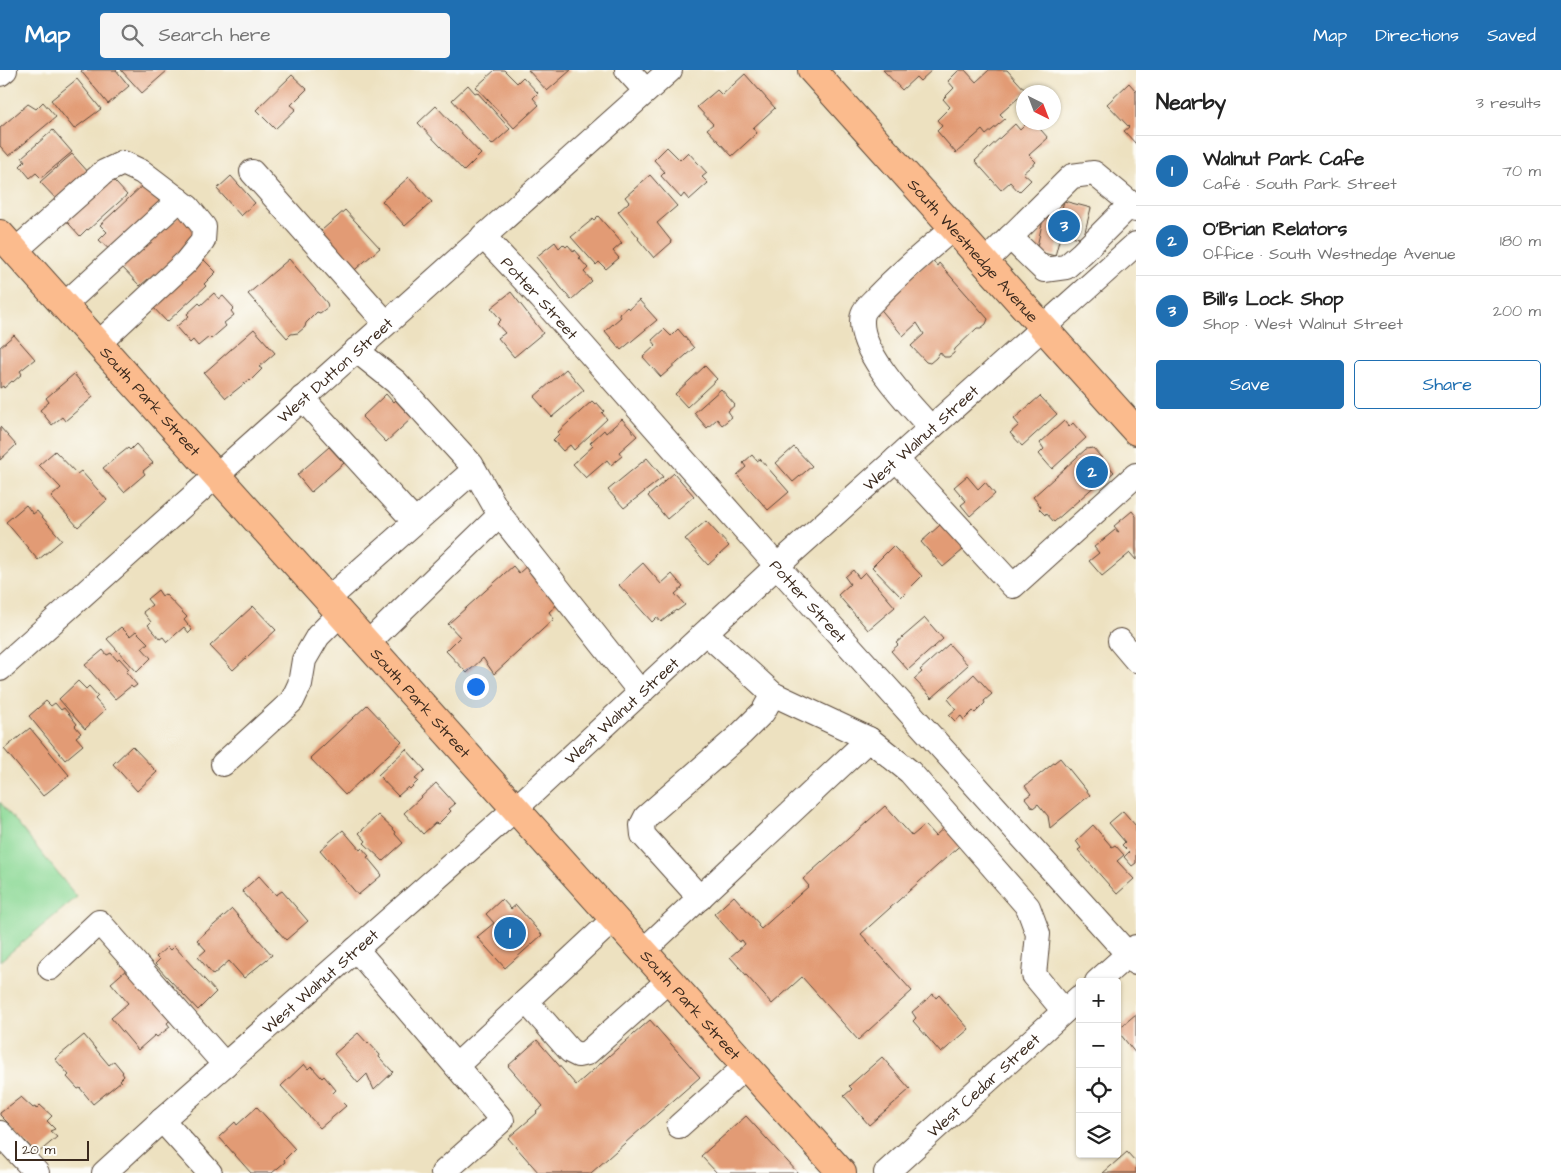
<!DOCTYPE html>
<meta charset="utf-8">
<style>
:root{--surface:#fff;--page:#f6f6f6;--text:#222;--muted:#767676;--line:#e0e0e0;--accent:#1f6fb2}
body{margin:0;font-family:"Architects Daughter",sans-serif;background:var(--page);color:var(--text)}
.controls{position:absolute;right:15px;bottom:15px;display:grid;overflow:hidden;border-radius:5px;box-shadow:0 1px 4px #0004}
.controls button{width:45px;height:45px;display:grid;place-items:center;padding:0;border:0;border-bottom:1px solid var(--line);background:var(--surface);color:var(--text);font:25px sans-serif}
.compass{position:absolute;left:1016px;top:15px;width:45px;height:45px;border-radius:50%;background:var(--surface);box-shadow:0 1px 4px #0004;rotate:138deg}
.scale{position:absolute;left:15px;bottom:12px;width:74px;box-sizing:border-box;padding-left:5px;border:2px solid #3b2a1e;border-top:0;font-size:14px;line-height:18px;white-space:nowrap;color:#3b2a1e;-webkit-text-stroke:4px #fdfcf7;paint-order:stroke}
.you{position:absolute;left:475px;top:616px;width:18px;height:18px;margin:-12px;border:4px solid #fff;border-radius:50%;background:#1a73e8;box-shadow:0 0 0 8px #1a73e833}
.badge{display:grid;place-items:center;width:32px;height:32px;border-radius:50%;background:var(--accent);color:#fff;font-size:16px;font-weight:700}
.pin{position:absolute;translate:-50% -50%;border:2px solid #fff;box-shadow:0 1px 5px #0006}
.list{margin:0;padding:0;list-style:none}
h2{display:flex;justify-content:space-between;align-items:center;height:65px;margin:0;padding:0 20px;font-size:21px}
h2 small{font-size:16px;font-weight:400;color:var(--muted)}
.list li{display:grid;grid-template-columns:32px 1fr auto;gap:15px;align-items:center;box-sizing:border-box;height:70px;padding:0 20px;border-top:1px solid var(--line)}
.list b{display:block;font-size:19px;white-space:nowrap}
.list p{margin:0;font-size:16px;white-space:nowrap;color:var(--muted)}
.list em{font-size:16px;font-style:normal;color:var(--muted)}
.actions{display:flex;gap:10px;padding:15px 20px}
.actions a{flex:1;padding:11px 0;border:1px solid var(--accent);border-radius:5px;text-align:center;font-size:18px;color:var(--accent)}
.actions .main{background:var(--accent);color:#fff}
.icon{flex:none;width:28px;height:28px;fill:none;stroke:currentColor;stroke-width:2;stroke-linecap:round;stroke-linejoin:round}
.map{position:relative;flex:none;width:1136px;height:1103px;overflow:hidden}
header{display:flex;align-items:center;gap:30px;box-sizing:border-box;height:70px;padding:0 25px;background:var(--accent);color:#fff}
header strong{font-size:24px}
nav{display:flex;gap:28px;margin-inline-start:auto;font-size:18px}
.search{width:350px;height:45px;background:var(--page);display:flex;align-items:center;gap:12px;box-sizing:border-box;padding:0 18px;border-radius:5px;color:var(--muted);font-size:19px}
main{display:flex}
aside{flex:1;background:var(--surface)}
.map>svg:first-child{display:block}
.green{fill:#8cd996;stroke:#64825a}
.building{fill:#e29b74}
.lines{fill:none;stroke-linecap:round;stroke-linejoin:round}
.minor-casing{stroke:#564536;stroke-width:26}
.major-casing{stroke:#564536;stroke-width:30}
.minor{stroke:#fff;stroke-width:24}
.major{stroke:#fbbb8d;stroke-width:28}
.labels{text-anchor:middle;stroke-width:5;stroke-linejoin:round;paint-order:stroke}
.street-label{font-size:16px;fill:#3b2a1e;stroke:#fdfcf7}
</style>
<header>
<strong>Map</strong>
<div class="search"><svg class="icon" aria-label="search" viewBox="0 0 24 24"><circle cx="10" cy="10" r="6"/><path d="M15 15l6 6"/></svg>Search here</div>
<nav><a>Map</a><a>Directions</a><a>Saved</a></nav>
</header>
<main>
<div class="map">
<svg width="1136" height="1103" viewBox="0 0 1136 1103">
<rect width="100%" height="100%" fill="#fdfcf7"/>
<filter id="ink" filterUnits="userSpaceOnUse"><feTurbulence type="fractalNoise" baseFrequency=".02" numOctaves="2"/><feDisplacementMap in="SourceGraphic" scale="10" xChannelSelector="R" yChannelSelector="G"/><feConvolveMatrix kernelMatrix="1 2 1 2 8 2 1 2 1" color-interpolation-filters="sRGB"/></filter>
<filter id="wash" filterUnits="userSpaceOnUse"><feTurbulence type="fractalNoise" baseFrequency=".0096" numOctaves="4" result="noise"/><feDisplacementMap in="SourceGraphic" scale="20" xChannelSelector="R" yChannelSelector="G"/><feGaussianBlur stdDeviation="1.12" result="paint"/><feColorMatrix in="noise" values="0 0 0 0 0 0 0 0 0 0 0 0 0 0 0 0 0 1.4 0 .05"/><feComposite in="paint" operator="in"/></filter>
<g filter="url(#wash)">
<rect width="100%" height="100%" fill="#ede1c0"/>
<polygon class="green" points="0,732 77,827 0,891"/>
<g id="blocks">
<g class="building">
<polygon points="82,0 116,0 129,16 108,34 81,1"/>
<polygon points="121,0 168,0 142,23"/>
<polygon points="495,0 504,0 517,13 523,7 538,23 533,28 539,35 514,58 476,17"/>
<polygon points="528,0 571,0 547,21"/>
<polygon points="883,0 932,0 920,11 916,7 902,20"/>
<polygon points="959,0 965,0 976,12 989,0 1007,0 1026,21 1000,44 1005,49 986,65 982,60 956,83 937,61 942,56 937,50 950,37 943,29 954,18 948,11"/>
<polygon points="745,4 775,38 753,58 757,63 732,86 707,59 713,54 697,37 717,20 722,25"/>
<polygon points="292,5 307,19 291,35 296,39 275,59 256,40"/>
<polygon points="77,9 101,39 74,59 51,30"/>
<polygon points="1129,13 1136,21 1136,74 1124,61 1129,57 1107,34"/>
<polygon points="468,15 475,23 477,22 510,59 492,75 452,30"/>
<polygon points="43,32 56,47 9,86 0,76 0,58 28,34 36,39"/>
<polygon points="436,36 481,84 464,101 418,53"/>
<polygon points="1028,52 1034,52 1048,68 1029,85 1036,92 1023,103 1031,110 1019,122 1010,112 1001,120 975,91 1015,54 1020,60"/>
<polygon points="53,60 72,82 41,108 36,103 30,108 20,96 25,91 22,87"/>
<polygon points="667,77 680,90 688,82 707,103 702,107 708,113 689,130 684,124 681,128 661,106 665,102 654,90"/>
<polygon points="72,84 90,104 59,132 40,112"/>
<polygon points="106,102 127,125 88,160 87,159 80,166 61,145"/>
<polygon points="650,105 677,136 657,153 672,172 654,188 638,169 639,168 618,142 629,132 625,127"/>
<polygon points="231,106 255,133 241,146 217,119"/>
<polygon points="409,107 432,132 405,156 382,131"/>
<polygon points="144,114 163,133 112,182 99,170 107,162 100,155"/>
<polygon points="1064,131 1091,138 1083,169 1061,163 1055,186 1036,181 1044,145 1059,149"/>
<polygon points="186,140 203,159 184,180 150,211 148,209 140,216 121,196 160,156 164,160"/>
<polygon points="345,140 380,178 349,205 314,167"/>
<polygon points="598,146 622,173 613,181 619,188 606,199 599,192 596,195 571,167 593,149 594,150"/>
<polygon points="555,172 559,178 563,174 566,177 568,175 574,182 575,180 581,187 579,188 588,198 584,202 592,211 571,230 536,187"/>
<polygon points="931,188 937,196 939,193 988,249 986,254 981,258 977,258 955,279 954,283 949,287 944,287 940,282 936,288 930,293 926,292 911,276 924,264 917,253 903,266 878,236"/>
<polygon points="203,189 216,202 204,214 206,216 167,252 151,235"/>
<polygon points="289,189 327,233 328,237 320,243 317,242 306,253 305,257 298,263 291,264 287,268 248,224"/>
<polygon points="511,222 543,263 514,287 498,268 505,263 497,254 501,250 491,238"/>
<polygon points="214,223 219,229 223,226 234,238 231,241 234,245 224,253 226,256 211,269 209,267 198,276 193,270 190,273 176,257 189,246 187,244 199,233 201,235"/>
<polygon points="639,230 657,250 621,280 605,261 621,247 619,244 627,237 629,239"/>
<polygon points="254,259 275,283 259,297 262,299 250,311 249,310 226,328 204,303"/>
<polygon points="664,259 671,266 678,259 694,278 661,307 643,287 656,275 652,270"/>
<polygon points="14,265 35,289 20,301 22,304 13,312 12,311 4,318 3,316 0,318 0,277"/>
<polygon points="705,296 717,309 687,337 675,324"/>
<polygon points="566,299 584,320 552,347 534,327"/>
<polygon points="74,304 93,327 65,351 62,347 52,355 40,340 49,332 46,328"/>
<polygon points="721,319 735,335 728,341 732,347 722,355 717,349 707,358 694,343"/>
<polygon points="386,324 393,332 395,330 412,348 386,372 362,347"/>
<polygon points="1040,326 1057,344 1022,376 1010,363 1019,355 1014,349"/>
<polygon points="592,331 595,334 597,333 604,341 602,343 607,349 574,380 570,375 563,381 553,370 559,364 558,362"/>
<polygon points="622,349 637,366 619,382 622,386 611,395 607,390 586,408 573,394 593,376 590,373 604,360 606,363"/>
<polygon points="1064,351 1069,357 1073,353 1086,368 1052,399 1039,384 1044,379 1040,373"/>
<polygon points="0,357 16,375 0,390"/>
<polygon points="136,374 153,393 143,401 145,404 124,422 103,398 128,378 130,380"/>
<polygon points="329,377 344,393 311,422 297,405"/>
<polygon points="794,377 812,396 793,412 776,393"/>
<polygon points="1093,378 1114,402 1107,408 1106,406 1054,452 1046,443 1045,445 1039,439 1041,437 1033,427 1086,379"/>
<polygon points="55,381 77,404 81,401 107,430 78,457 51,427 61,418 39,395"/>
<polygon points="752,385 757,391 760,389 789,422 768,440 737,405 746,397 743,393"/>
<polygon points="647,388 663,407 624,438 608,420"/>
<polygon points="674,403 694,426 667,449 648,426"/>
<polygon points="967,406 978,419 985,412 995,424 970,446 961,435 966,431 954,417"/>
<polygon points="26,435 33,444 37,441 62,470 38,490 6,452"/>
<polygon points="1132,441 1136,446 1136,490 1130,483 1102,506 1089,491 1099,483 1094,477 1115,460 1119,462 1114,456"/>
<polygon points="948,448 970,474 943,497 921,472"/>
<polygon points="706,451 729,476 708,495 685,469"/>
<polygon points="893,476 922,506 901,527 872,497"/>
<polygon points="643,493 661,514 672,504 683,517 675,524 685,535 677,541 676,540 661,552 657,547 652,552 619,515"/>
<polygon points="529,494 562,530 549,542 554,549 494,604 483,588 467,603 446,581 460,567 448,554 513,496 519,503"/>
<polygon points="853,500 859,508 865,502 895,537 868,560 838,525 850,514 845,507"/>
<polygon points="158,520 162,526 165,524 187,547 184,550 192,560 189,563 184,557 167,572 163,567 160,569 148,555 151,552 143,542 152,535 147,529"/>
<polygon points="253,536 276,560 233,600 210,576"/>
<polygon points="925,548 943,569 908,600 891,581 898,575 896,573"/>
<polygon points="121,557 130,566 136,561 148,573 142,578 151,588 137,602 107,569"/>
<polygon points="949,574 968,595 959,603 959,604 932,628 914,609 922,602 920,600"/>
<polygon points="103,580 107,585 111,583 117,590 119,588 129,599 126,602 137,615 133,618 131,616 115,629 85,595"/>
<polygon points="974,604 992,624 984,631 985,633 975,643 973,641 964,650 961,646 955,651 949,645 956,639 948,629"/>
<polygon points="78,611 86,619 89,616 98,626 95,629 105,640 85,659 59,629"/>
<polygon points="46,631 51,636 55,633 61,640 64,638 77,654 75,656 81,663 76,667 83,675 65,690 29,646"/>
<polygon points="367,635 402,672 345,725 310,688"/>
<polygon points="30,658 69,705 43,726 4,679"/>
<polygon points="132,676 157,702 137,721 113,694"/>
<polygon points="406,679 425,700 415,709 418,711 410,719 408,717 398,726 378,705"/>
<polygon points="1060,688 1090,725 1050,758 1048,746 1038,734 1033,738 1025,728 1031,724 1025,716"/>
<polygon points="436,713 455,734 449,739 451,741 438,754 435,753 423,764 404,743"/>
<polygon points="885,736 912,766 925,755 935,766 950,752 966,770 861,864 912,921 858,970 802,907 772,934 730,887 745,874 742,870 739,872 714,844 734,826 759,854 758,856 761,859 809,816 803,809"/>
<polygon points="1123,741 1136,756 1136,793 1132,796 1124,787 1129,782 1122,775 1125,772 1109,753"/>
<polygon points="378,745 396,762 395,764 403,773 383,791 364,773 366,771 359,763"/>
<polygon points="1093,755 1112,777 1115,775 1124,785 1117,791 1134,809 1117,824 1078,780 1081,778 1076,771"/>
<polygon points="343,760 360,780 362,778 369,786 367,787 382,805 358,825 320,780"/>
<polygon points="259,806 276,825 282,821 308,851 286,870 242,821"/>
<polygon points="502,829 511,839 516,835 542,865 505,898 477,867 494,853 486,844"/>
<polygon points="232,839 272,885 244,908 229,891 213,905 198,887 206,880 197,870"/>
<polygon points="174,876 216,922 198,940 155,894 159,890 156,887 167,877 170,880"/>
<polygon points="134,893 178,943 167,953 170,957 157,967 155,965 138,980 111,948 128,933 111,913"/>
<polygon points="933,924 936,928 939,925 969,959 941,983 913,951 916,948 912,942"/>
<polygon points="1136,944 1136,984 1117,960"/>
<polygon points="650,950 700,1007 591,1103 539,1103 508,1068 537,1043 536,1042 543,1036 508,996 537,970 576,1015"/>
<polygon points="358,963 368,974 369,973 380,985 379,987 393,1002 374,1020 367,1004 358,1013 334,984"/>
<polygon points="84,965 109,995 114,991 123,1002 122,1003 124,1006 120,1010 121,1011 93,1034 80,1018 78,1019 67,1007 69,1005 55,989"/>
<polygon points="882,987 910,1019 869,1055 844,1026 852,1019 849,1016"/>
<polygon points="304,994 308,999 311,996 322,1008 324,1006 336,1020 333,1023 346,1036 320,1058 281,1016"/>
<polygon points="21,1027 33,1038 35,1037 36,1039 40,1035 52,1046 47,1051 55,1059 50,1061 57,1067 37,1084 25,1071 23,1072 9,1057 10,1055 0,1045 0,1043"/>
<polygon points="257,1037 295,1079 284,1090 285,1092 272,1103 251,1103 219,1067 235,1052 237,1055"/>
<polygon points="746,1046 798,1103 717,1103 701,1086"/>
<polygon points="1127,1082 1136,1092 1136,1103 1103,1103"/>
</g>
</g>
</g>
<g filter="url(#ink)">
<use href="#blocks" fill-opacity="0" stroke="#564536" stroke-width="1"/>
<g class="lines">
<g class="minor-casing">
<g id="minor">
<polyline points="627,0 646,21"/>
<polyline points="0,4 5,0"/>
<polyline points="252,102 386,253"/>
<path id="s1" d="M483 166 541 228 777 496 1136 893"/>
<polyline points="1010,167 1044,200 1066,197 1082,183 1131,134"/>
<polyline points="15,181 104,102 123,93 142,102 188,137 204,157 203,171 186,192 99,273"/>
<polyline points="985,192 1072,106 1094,103 1129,132 1136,140"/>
<polyline points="64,235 179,130"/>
<polyline points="356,280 396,312 471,394 500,445 641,623"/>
<polyline points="302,328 415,452"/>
<path d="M931 358C909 334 854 278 863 244 865 238 871 233 875 229 899 203 927 181 954 157"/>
<polyline points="896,389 1013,516 1136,405"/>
<polyline points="328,529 474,400"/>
<polyline points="706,563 773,624 869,669"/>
<polyline points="1120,571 1136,590"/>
<polyline points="368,573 500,445"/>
<path id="s2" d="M0 599 670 0"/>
<polyline points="223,694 292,631 300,614 304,590 318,566 341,543"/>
<polyline points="700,828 643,765 642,755 646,747 741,664 763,642 773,624"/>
<polyline points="614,849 526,931 570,981 578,985 587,983 669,910"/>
<polyline points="356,879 456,996"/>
<polyline points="643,881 869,669 910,702 1028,837 1038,864 1034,905 1064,941"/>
<polyline points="50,898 99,852 225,995"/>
<polyline points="1097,912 1136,877"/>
<polyline points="162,1050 210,1103"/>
<polyline points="679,1056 746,996"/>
<polyline points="0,1063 37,1103"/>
<path id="s3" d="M104 1103 162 1050 515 739 777 496 1136 174"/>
<polyline points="443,1103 502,1050 456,996 526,931"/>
<path id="s4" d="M886 1103 1080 927"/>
</g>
</g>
<g class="major-casing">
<g id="major">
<path id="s5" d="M812 0 1136 361"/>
<path id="s6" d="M0 164C282 475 561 790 842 1103"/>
</g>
</g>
<use href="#minor" class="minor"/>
<use href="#major" class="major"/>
</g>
</g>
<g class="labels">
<g class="street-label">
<text dy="6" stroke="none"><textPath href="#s5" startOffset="242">South Westnedge Avenue</textPath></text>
<text dy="6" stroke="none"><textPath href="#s1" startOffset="84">Potter Street</textPath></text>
<text dy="6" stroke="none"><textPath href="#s2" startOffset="449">West Dutton Street</textPath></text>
<text dy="6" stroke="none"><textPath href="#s6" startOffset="225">South Park Street</textPath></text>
<text dy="6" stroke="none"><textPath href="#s3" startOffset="1099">West Walnut Street</textPath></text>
<text dy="6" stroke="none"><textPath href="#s1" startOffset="489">Potter Street</textPath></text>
<text dy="6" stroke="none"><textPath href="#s6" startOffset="630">South Park Street</textPath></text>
<text dy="6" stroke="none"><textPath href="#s3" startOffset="694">West Walnut Street</textPath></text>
<text dy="6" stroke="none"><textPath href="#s3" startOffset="289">West Walnut Street</textPath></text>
<text dy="6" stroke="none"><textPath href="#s6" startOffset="1035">South Park Street</textPath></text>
<text dy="6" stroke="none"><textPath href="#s4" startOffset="131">West Cedar Street</textPath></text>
</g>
</g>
</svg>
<div class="controls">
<button>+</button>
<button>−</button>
<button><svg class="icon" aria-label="locate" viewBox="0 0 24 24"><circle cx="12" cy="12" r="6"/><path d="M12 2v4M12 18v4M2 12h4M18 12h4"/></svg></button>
<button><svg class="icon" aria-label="layers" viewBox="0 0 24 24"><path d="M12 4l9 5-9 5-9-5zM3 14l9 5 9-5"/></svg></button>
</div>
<svg class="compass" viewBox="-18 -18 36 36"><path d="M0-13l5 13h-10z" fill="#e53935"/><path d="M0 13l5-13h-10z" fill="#767676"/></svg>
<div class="scale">20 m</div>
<div class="you"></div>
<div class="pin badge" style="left:510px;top:863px">1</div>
<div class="pin badge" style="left:1092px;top:402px">2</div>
<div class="pin badge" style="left:1064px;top:156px">3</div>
</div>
<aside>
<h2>Nearby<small>3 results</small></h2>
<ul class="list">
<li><span class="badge">1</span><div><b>Walnut Park Cafe</b><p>Café · South Park Street</p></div><em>70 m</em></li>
<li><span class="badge">2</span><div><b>O'Brian Relators</b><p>Office · South Westnedge Avenue</p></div><em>180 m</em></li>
<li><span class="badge">3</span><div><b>Bill's Lock Shop</b><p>Shop · West Walnut Street</p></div><em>200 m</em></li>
</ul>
<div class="actions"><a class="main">Save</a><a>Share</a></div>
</aside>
</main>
